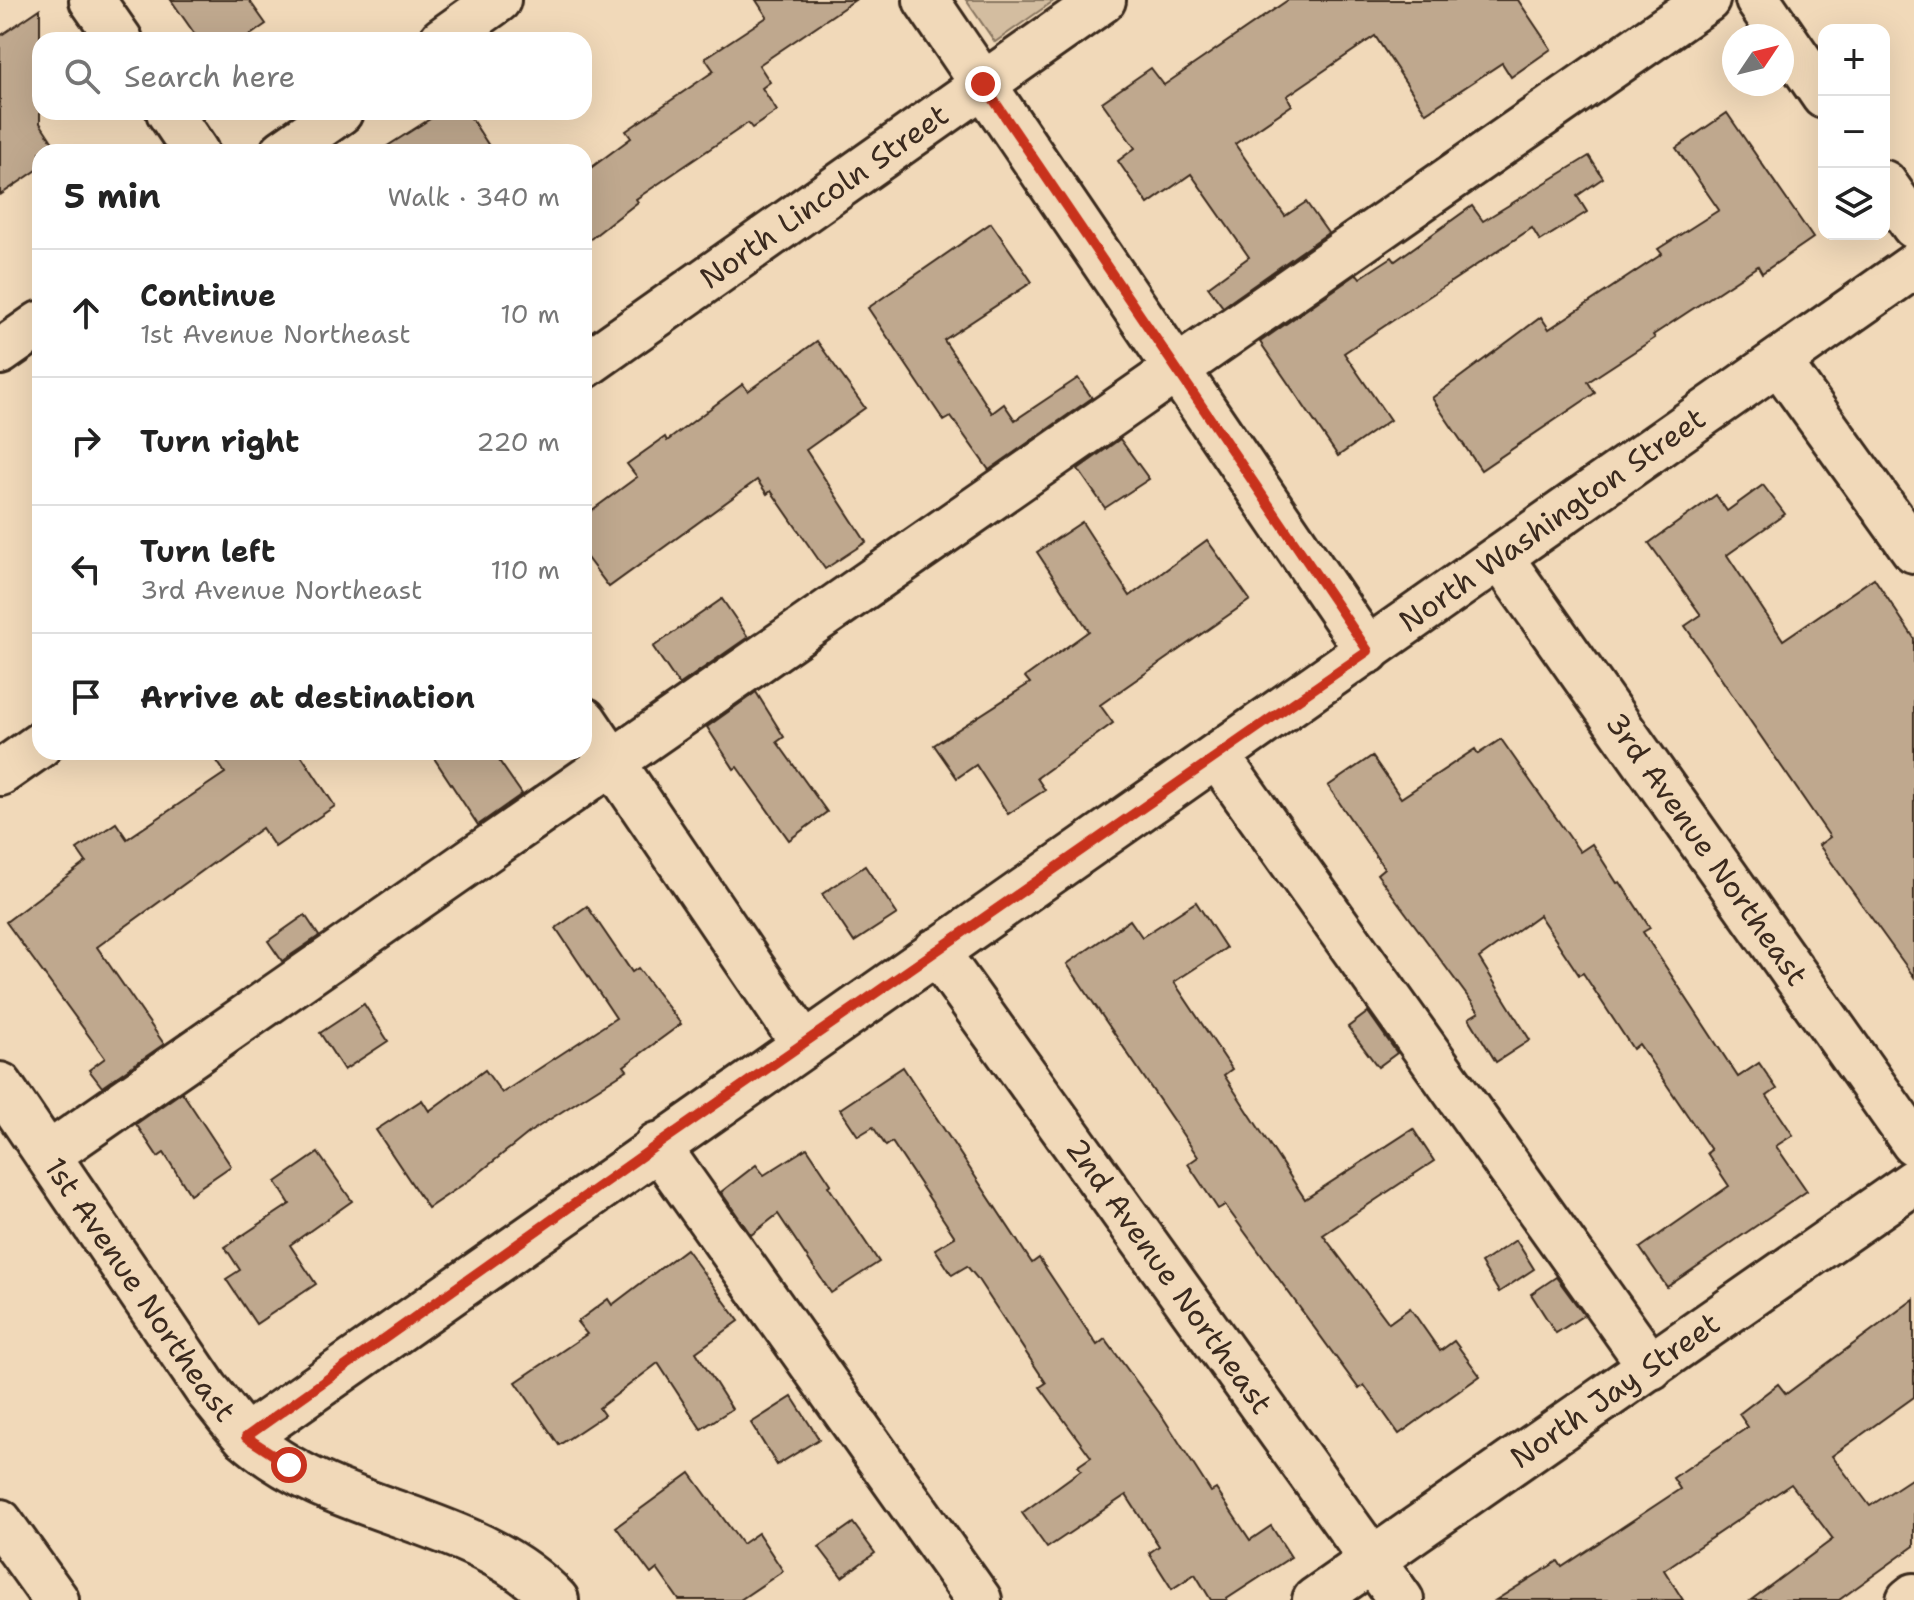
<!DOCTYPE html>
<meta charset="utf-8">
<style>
:root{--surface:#fff;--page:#f6f6f6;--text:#222;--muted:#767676;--line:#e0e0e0}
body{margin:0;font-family:"Shantell Sans",sans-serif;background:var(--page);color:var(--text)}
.controls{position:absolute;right:24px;top:24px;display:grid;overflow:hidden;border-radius:16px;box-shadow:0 8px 32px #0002}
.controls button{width:72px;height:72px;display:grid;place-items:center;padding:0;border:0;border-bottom:2px solid var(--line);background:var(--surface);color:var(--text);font:40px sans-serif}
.compass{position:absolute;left:1722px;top:24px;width:72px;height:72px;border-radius:50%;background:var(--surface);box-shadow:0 8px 32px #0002;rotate:55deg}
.stop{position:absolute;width:24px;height:24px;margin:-18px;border:6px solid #c8321e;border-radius:50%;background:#fff}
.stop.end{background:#c8321e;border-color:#fff;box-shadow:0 2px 8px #0008}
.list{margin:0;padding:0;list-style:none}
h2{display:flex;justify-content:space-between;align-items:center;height:104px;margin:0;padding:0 32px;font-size:34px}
h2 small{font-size:26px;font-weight:400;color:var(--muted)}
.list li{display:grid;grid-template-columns:52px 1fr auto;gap:24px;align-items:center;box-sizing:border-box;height:128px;padding:0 32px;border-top:2px solid var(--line)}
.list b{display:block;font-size:30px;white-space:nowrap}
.list p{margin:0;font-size:26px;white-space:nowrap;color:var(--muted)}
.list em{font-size:26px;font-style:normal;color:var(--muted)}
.icon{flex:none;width:44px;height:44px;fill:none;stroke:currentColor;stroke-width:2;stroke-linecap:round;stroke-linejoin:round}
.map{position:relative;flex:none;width:1914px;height:1600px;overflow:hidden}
.search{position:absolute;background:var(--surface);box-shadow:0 8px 32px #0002;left:32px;top:32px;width:560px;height:88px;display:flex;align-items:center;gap:20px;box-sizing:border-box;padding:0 28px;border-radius:24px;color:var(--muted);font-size:30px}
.panel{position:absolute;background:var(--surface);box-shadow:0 8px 32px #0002;left:32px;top:144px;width:560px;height:616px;border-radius:24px}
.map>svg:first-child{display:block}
.green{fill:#d3bda0;stroke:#87745f;stroke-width:2}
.building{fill:#bfa88e;stroke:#3b2a1e;stroke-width:2}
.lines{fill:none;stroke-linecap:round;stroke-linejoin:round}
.minor-casing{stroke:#3b2a1e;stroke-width:50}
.minor{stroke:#f1d9b9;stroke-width:44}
.route{stroke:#c8321e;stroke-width:10}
.labels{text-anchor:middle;stroke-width:8;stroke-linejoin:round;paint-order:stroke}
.street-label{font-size:30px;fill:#3b2a1e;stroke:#f1d9b9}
</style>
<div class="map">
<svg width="1914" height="1600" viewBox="0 0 1914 1600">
<rect width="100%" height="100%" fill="#f1d9b9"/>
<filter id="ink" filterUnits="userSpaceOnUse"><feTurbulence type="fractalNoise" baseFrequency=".0125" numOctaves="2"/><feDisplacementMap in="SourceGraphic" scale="16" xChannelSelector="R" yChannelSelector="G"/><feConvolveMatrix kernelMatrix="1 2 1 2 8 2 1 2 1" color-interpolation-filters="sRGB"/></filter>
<g filter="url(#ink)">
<polygon class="green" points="966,0 1055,0 995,42"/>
<g class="building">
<polygon points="171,0 249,0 266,24 243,40 199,40"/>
<polygon points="756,0 855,0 759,65 770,82 762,88 777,111 752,128 748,123 636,199 638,202 584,244 584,173 631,138 626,131 714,71 705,58 767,17"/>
<polygon points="1288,0 1518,0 1551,49 1511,77 1502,63 1426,113 1375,36 1287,96 1292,105 1235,144 1285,216 1306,202 1328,233 1223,307 1208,287 1249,257 1191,174 1148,204 1118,161 1135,148 1102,102 1151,68 1164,85"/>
<polygon points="40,9 40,123 59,152 40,152 40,168 0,195 0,36"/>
<polygon points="441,112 467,112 493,152 378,152"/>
<polygon points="1727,113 1813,238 1762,273 1758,266 1653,335 1655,338 1588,382 1595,393 1481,470 1432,398 1541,317 1549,329 1662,254 1658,249 1719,210 1676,148"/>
<polygon points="1589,156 1603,178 1577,196 1587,212 1540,241 1532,228 1344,353 1390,420 1338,456 1260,342 1357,274 1360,278 1392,257 1395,261 1472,206 1483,221"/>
<polygon points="991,223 1032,282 944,340 992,413 1004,404 1015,420 1078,378 1092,398 989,470 951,417 944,421 868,308"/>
<polygon points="817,341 865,408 806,450 866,542 825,569 771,491 767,494 757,480 609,587 584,554 584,516 637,477 627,464 665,437 667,441 743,384 748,391"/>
<polygon points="1120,439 1149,479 1105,508 1078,469"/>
<polygon points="1763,485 1785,514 1727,555 1783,640 1874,578 1914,638 1914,977 1819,845 1830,837 1685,626 1701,615 1649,543 1716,495 1727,511"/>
<polygon points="1082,522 1130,596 1207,540 1250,600 1100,705 1113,723 1037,778 1045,790 1008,814 976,765 957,778 934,745 1030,683 1025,677 1089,631 1037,552"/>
<polygon points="722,599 748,637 679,685 653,647"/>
<polygon points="756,692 784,737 777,742 827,812 789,840 737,767 734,769 707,727"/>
<polygon points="1501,739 1580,852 1592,844 1617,883 1620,882 1650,928 1643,932 1738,1077 1759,1063 1777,1089 1767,1096 1793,1135 1776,1146 1807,1191 1667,1287 1640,1248 1729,1186 1707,1153 1711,1150 1639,1044 1633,1049 1583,973 1579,975 1539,915 1479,958 1530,1040 1496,1062 1469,1018 1479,1012 1377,874 1384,868 1328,786 1372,756 1401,798 1475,749 1478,754"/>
<polygon points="211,752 299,752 335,806 275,847 262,828 97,947 164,1044 102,1087 89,1070 105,1058 6,922 86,862 77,849 116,823 127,839 225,773"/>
<polygon points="430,752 493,752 522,794 478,825"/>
<polygon points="865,866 897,914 854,942 822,894"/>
<polygon points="1196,902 1226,948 1174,982 1232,1069 1224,1075 1305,1199 1413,1129 1434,1161 1323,1235 1389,1323 1410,1308 1440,1351 1454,1341 1480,1376 1399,1434 1364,1385 1359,1389 1225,1205 1218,1209 1188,1164 1198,1157 1067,964 1130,920 1142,937"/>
<polygon points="587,906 632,972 638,968 681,1024 624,1066 627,1070 530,1132 474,1177 428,1208 376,1130 422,1100 429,1111 485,1070 502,1093 616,1018 556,928"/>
<polygon points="305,915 319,936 282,961 268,941"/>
<polygon points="364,1004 388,1041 344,1070 320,1033"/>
<polygon points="1368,1012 1397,1053 1378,1067 1348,1027"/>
<polygon points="903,1067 1032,1263 1039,1258 1097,1345 1105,1339 1164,1419 1211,1492 1216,1489 1250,1540 1271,1526 1291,1557 1225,1600 1211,1600 1195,1574 1172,1589 1149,1553 1159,1546 1126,1495 1047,1548 1022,1513 1081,1470 1078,1466 1091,1457 1040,1387 1046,1383 977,1278 967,1266 952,1275 935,1249 955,1237 892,1142 886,1146 873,1127 858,1136 840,1109"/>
<polygon points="182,1092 231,1166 190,1194 164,1153 158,1157 136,1124"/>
<polygon points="807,1148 831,1184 828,1186 879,1262 831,1293 778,1214 751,1235 721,1192 756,1165 764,1175"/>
<polygon points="318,1153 352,1201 290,1245 316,1284 256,1324 226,1279 240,1270 225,1247 290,1204 276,1182"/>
<polygon points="1516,1240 1534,1269 1499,1292 1481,1263"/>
<polygon points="686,1249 739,1321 696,1352 732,1409 701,1429 658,1363 599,1408 604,1415 559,1445 516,1382 587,1334 577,1322 608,1299 612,1305"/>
<polygon points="1556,1277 1584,1315 1556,1333 1531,1294"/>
<polygon points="1914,1299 1914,1397 1832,1456 1870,1506 1914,1477 1914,1546 1839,1600 1751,1600 1833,1539 1791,1484 1664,1570 1683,1600 1496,1600 1558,1561 1562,1567 1680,1489 1673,1478 1748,1427 1739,1414 1778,1384 1786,1394"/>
<polygon points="792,1397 819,1439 777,1465 751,1423"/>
<polygon points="690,1473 742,1544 758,1533 783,1571 740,1600 679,1600 657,1569 651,1574 616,1527"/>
<polygon points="853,1523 875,1553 842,1577 819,1547"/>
</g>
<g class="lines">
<g class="minor-casing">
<g id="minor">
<polyline points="92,0 120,40"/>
<polyline points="926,0 1368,651"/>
<polyline points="1758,0 1824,96"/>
<polyline points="442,40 498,0"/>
<polyline points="169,112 196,152"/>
<polyline points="283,152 340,112"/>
<polyline points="1884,183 1914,226"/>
<polyline points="0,352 40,324"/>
<polyline points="1779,362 1914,550"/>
<path id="s1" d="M584 366 1103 0"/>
<path id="s2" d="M1500 557 1914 1143"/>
<polyline points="584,720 803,1043"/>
<polyline points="1217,756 1651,1367"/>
<polyline points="0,773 40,745"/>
<path id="s3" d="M936 951 1401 1600"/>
<path id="s4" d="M0 1085 207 1390C220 1405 232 1423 246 1437 335 1517 474 1513 556 1600"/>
<polyline points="657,1145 979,1600"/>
<polyline points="48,1155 1707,0"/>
<path id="s5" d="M246 1437 1914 266"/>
<polyline points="0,1522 56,1600"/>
<path id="s6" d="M1315 1600 1914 1182"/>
<polyline points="1909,1600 1914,1596"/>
</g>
</g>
<use href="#minor" class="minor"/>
</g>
</g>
<g class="lines" filter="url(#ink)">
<polyline class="route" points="289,1465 246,1437 657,1145 1368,651 983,84"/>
</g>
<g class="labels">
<g class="street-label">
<text dy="10" stroke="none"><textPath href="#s1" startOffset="294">North Lincoln Street</textPath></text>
<text dy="10" stroke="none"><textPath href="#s5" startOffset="1596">North Washington Street</textPath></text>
<text dy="10" stroke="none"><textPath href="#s2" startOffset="358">3rd Avenue Northeast</textPath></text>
<text dy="10" stroke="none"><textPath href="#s3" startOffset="400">2nd Avenue Northeast</textPath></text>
<text dy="10" stroke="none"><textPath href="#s4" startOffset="248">1st Avenue Northeast</textPath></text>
<text dy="10" stroke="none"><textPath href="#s6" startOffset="366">North Jay Street</textPath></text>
</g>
</g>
</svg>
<div class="controls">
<button>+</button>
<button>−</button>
<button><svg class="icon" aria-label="layers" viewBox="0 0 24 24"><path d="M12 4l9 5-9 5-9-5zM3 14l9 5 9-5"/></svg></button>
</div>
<svg class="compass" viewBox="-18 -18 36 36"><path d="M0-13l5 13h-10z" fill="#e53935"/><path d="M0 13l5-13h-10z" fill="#767676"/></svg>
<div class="stop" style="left:289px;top:1465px"></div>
<div class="stop end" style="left:983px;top:84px"></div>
<div class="search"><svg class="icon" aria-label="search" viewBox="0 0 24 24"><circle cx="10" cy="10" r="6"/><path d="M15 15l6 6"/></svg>Search here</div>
<section class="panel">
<h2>5 min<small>Walk · 340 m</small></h2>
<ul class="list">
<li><svg class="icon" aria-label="ahead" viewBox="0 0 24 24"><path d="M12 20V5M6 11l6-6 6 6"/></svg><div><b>Continue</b><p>1st Avenue Northeast</p></div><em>10 m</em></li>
<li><svg class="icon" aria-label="right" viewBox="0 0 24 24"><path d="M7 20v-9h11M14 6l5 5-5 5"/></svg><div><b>Turn right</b></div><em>220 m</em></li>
<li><svg class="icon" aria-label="left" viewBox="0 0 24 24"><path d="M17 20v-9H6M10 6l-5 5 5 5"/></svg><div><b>Turn left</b><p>3rd Avenue Northeast</p></div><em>110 m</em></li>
<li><svg class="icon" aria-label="arrive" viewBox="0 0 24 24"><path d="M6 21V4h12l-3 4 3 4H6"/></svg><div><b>Arrive at destination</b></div></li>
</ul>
</section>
</div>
